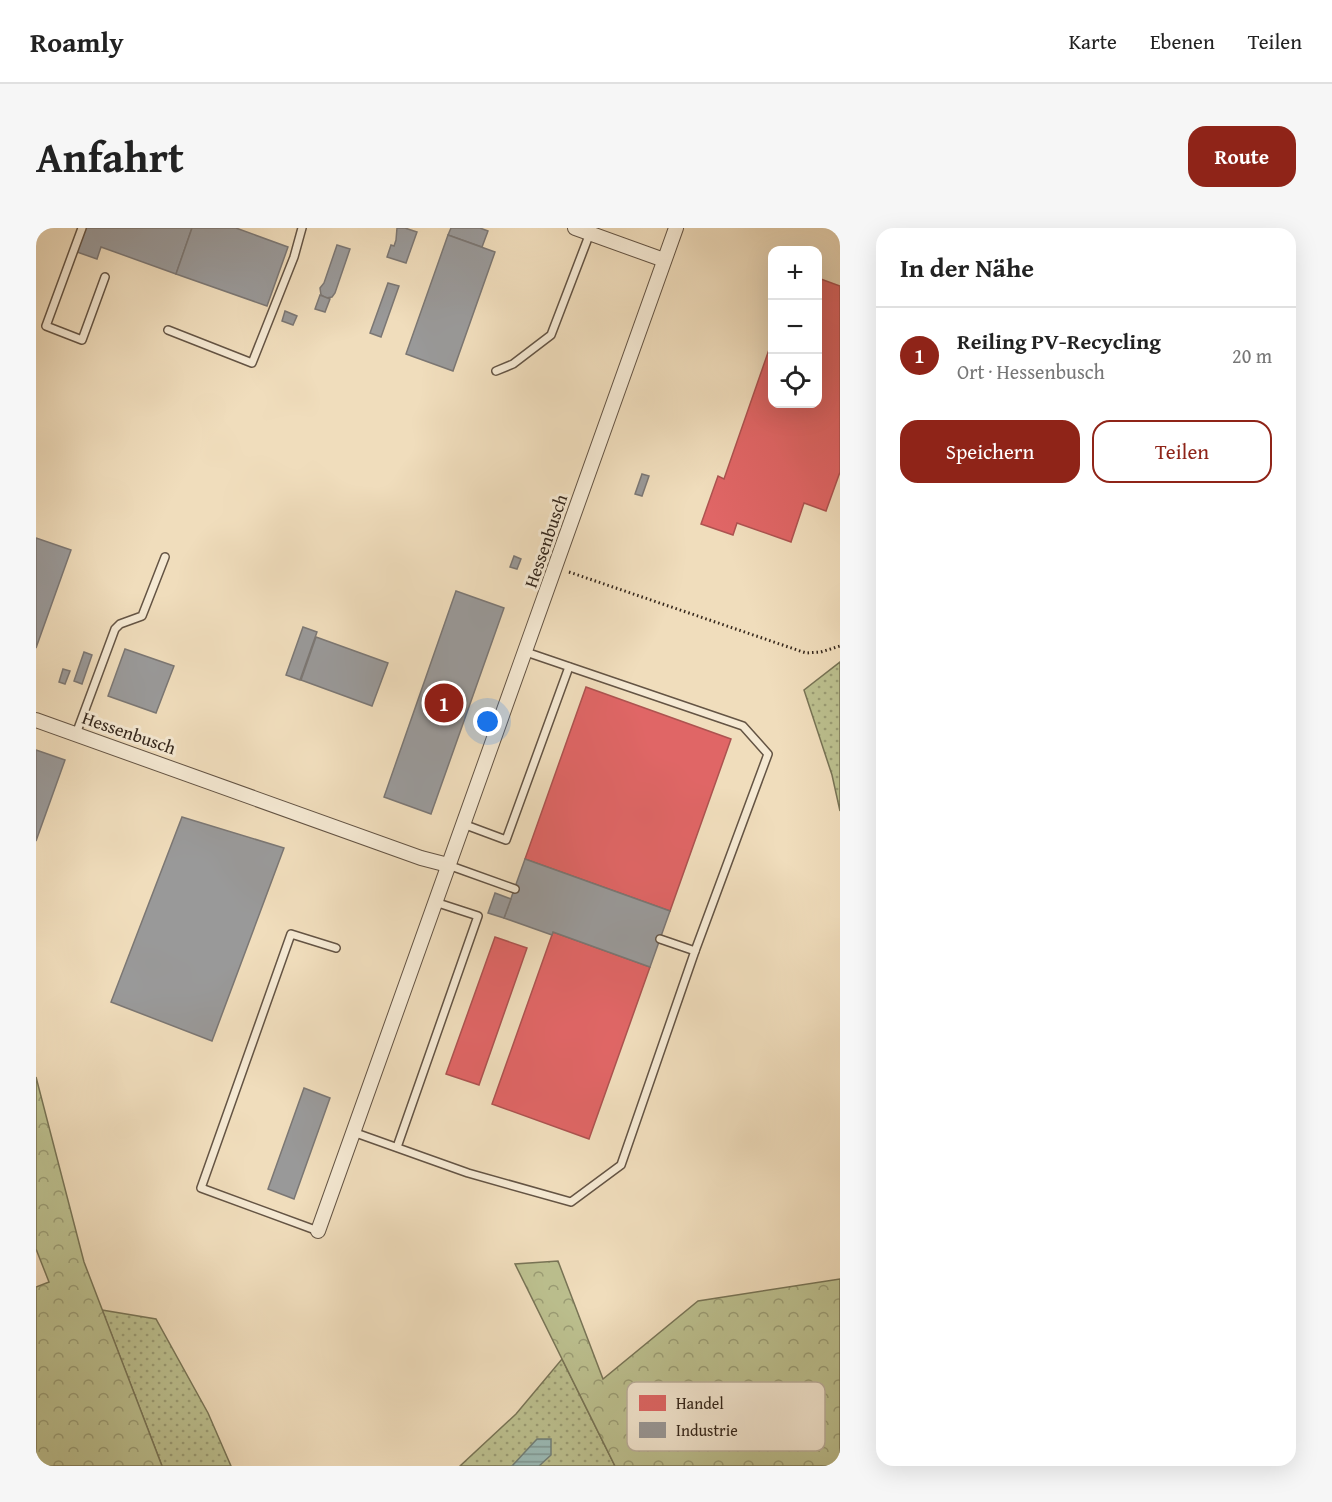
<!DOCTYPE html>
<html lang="de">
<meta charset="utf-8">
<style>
:root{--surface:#fff;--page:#f6f6f6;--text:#222;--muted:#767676;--line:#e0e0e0;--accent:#8f2418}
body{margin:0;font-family:"Gentium Book Plus",serif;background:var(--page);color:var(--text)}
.controls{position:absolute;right:18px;top:18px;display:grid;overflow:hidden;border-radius:12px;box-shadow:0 6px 24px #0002}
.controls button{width:54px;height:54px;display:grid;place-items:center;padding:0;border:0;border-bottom:2px solid var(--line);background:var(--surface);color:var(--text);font:30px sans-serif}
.you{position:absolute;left:452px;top:494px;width:21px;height:21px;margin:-15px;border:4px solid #fff;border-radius:50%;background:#1a73e8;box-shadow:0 0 0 9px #1a73e833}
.badge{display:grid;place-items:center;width:39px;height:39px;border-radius:50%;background:var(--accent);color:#fff;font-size:20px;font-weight:700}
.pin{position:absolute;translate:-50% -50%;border:3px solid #fff;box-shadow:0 2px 6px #0006}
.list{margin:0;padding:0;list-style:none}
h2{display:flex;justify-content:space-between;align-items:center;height:78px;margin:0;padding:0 24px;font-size:26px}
h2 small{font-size:20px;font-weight:400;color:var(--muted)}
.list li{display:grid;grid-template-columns:39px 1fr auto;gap:18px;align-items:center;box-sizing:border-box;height:96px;padding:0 24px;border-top:2px solid var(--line)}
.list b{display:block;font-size:22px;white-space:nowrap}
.list p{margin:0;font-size:20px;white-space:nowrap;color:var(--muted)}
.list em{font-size:20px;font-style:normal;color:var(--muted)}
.actions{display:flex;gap:12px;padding:18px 24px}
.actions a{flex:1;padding:14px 0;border:2px solid var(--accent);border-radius:18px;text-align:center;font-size:21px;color:var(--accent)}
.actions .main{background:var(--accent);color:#fff}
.icon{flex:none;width:33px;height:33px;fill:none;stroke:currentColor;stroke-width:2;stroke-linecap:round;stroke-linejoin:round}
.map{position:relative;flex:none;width:804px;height:1238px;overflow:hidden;border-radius:18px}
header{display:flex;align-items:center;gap:36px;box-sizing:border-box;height:84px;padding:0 30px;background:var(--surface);border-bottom:2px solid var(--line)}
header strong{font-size:28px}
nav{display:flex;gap:33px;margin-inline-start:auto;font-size:21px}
.intro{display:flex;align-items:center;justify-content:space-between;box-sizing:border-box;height:144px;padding:0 36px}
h1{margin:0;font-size:42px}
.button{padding:15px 27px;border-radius:18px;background:var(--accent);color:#fff;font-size:21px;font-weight:700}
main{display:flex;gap:36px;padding:0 36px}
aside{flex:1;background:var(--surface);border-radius:18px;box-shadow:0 6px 24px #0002}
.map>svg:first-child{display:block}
.grass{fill:url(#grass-dots);stroke:#787456;stroke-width:1.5}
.forest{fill:url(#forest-crowns);stroke:#787456;stroke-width:1.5}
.water{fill:url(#water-rules);stroke:#728079;stroke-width:1.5}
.shops{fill:#e06666;stroke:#ad5350;stroke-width:1.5}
.industry{fill:#999;stroke:#7b7774;stroke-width:1.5}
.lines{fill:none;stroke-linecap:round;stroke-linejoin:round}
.lane-casing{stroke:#645444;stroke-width:10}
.street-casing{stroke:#645444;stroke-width:16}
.path{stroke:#35271c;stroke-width:3;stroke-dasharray:1.5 3;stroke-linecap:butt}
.lane{stroke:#f5e9d3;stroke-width:7}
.street{stroke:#f5e9d3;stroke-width:14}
.labels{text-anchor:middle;stroke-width:6;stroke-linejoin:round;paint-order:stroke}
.street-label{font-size:18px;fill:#35271c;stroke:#f5e9d3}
.key{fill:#f5e9d3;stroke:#bbaf9c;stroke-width:1.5}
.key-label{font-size:16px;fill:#35271c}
</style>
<header>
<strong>Roamly</strong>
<nav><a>Karte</a><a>Ebenen</a><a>Teilen</a></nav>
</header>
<div class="intro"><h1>Anfahrt</h1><a class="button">Route</a></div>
<main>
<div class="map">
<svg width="804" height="1238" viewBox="0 0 804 1238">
<defs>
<pattern id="grass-dots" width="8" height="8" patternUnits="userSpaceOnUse" patternTransform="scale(1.5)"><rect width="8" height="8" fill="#bcc08f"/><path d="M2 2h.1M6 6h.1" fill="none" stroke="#9a9c74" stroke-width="1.8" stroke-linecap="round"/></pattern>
<pattern id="forest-crowns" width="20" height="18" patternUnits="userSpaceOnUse" patternTransform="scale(1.5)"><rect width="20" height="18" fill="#bcc08f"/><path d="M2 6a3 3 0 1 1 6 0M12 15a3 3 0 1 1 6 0" fill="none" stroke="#9a9c74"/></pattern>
<pattern id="water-rules" width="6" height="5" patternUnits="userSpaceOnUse" patternTransform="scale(1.5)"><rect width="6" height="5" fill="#9bbbb7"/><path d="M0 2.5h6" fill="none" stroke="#7f9894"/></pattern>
</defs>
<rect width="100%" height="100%" fill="#f0ddbc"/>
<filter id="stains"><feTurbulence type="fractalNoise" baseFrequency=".00333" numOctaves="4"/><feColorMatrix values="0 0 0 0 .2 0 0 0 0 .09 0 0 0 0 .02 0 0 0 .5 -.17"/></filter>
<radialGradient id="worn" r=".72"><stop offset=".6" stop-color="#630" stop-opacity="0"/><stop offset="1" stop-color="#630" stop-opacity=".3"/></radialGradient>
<g class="grass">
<polygon points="804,434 804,583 796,547 768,462"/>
<polygon points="66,1082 120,1091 172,1185 195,1238 126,1238"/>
<polygon points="526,1131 579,1238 424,1238 480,1186"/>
</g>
<g class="forest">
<polygon points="0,849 48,1034 126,1238 0,1238 0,1059 13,1054 0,1021"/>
<polygon points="522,1033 567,1151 662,1073 804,1051 804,1238 579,1238 479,1036"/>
</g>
<polygon class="water" points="501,1211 515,1211 515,1227 503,1238 476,1238"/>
<g class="shops">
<polygon points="782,50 804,58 804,244 790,283 768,275 755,314 701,295 697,307 665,296 682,248 688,251 736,113 736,176 782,176"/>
<polygon points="550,459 695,511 634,683 489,631"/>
<polygon points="517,704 614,739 553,911 456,876"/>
<polygon points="459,709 491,720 443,857 410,846"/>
</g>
<g class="industry">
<polygon points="50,0 156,0 140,46 65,19 61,31 41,24"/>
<polygon points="156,0 200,0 252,19 231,78 140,46"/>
<polygon points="361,0 369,0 381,4 370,35 351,29 355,17 358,18 360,12"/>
<polygon points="415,0 444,0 452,3 446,19 412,7"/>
<polygon points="412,7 459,24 417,143 370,126"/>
<polygon points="301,17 314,21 299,65 296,69 290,70 285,67 284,60 288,55"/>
<polygon points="352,55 363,58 345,109 334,105"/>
<polygon points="284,67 294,71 289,84 279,81"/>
<polygon points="249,83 261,88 257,97 246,93"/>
<polygon points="606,246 613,248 606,268 599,266"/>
<polygon points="0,310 35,322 0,420"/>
<polygon points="478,328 485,331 481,341 474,339"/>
<polygon points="420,363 468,380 395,586 348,569"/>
<polygon points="267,399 281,404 264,452 250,447"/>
<polygon points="280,409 352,435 336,478 265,452"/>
<polygon points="89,421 138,438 120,485 72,468"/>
<polygon points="48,424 56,427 46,456 38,453"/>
<polygon points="27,441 34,443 29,456 23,454"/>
<polygon points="0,522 29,532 0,613"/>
<polygon points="146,589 248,620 176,813 75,774"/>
<polygon points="489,631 634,683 614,739 517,704 516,707 468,690"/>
<polygon points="459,665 475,671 468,690 452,685"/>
<polygon points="268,860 294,870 258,971 232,961"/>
</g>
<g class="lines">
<g class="lane-casing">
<g id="lane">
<polyline points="46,0 10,98 46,112 69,49"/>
<polyline points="132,102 216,135 258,29 266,0"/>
<polyline points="460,143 477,136 515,107 554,5"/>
<polyline points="40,506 79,401 84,396 106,388 129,329"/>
<polyline points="427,596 470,612 533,439"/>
<polyline points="412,637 479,661"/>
<polyline points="624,711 659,723"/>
<polyline points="317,904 432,945 535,974 585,937 659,723 732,526 707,498 490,424"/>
<polyline points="361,919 442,688 399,674"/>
<polyline points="282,1003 165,960 255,706 300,720"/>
</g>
</g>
<g class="street-casing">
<g id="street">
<polyline points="539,0 628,32"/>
<polyline points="0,492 385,630 412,637"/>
<polyline points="282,1003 640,0"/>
</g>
</g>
<polyline class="path" points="533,344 770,425 785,424 804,418"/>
<use href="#lane" class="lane"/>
<use href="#street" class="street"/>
</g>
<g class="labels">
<g class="street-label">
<text transform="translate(510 313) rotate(-71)" y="6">Hessenbusch</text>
<text transform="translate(93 505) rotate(19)" y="6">Hessenbusch</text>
</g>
</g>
<rect x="591" y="1154" width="198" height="69" rx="9" class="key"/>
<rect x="603" y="1167" width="27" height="16" fill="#e06666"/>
<rect x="603" y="1194" width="27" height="16" fill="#999"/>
<g class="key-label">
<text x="640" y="1181">Handel</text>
<text x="640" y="1208">Industrie</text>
</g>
<rect width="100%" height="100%" filter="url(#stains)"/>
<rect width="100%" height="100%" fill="url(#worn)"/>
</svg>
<div class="controls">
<button>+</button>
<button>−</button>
<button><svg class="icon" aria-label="locate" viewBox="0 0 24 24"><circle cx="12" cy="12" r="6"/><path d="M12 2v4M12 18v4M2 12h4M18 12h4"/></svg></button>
</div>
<div class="you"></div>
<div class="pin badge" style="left:408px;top:475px">1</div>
</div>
<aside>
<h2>In der Nähe<small></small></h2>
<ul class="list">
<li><span class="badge">1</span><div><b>Reiling PV-Recycling</b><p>Ort · Hessenbusch</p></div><em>20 m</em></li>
</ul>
<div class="actions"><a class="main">Speichern</a><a>Teilen</a></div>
</aside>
</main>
